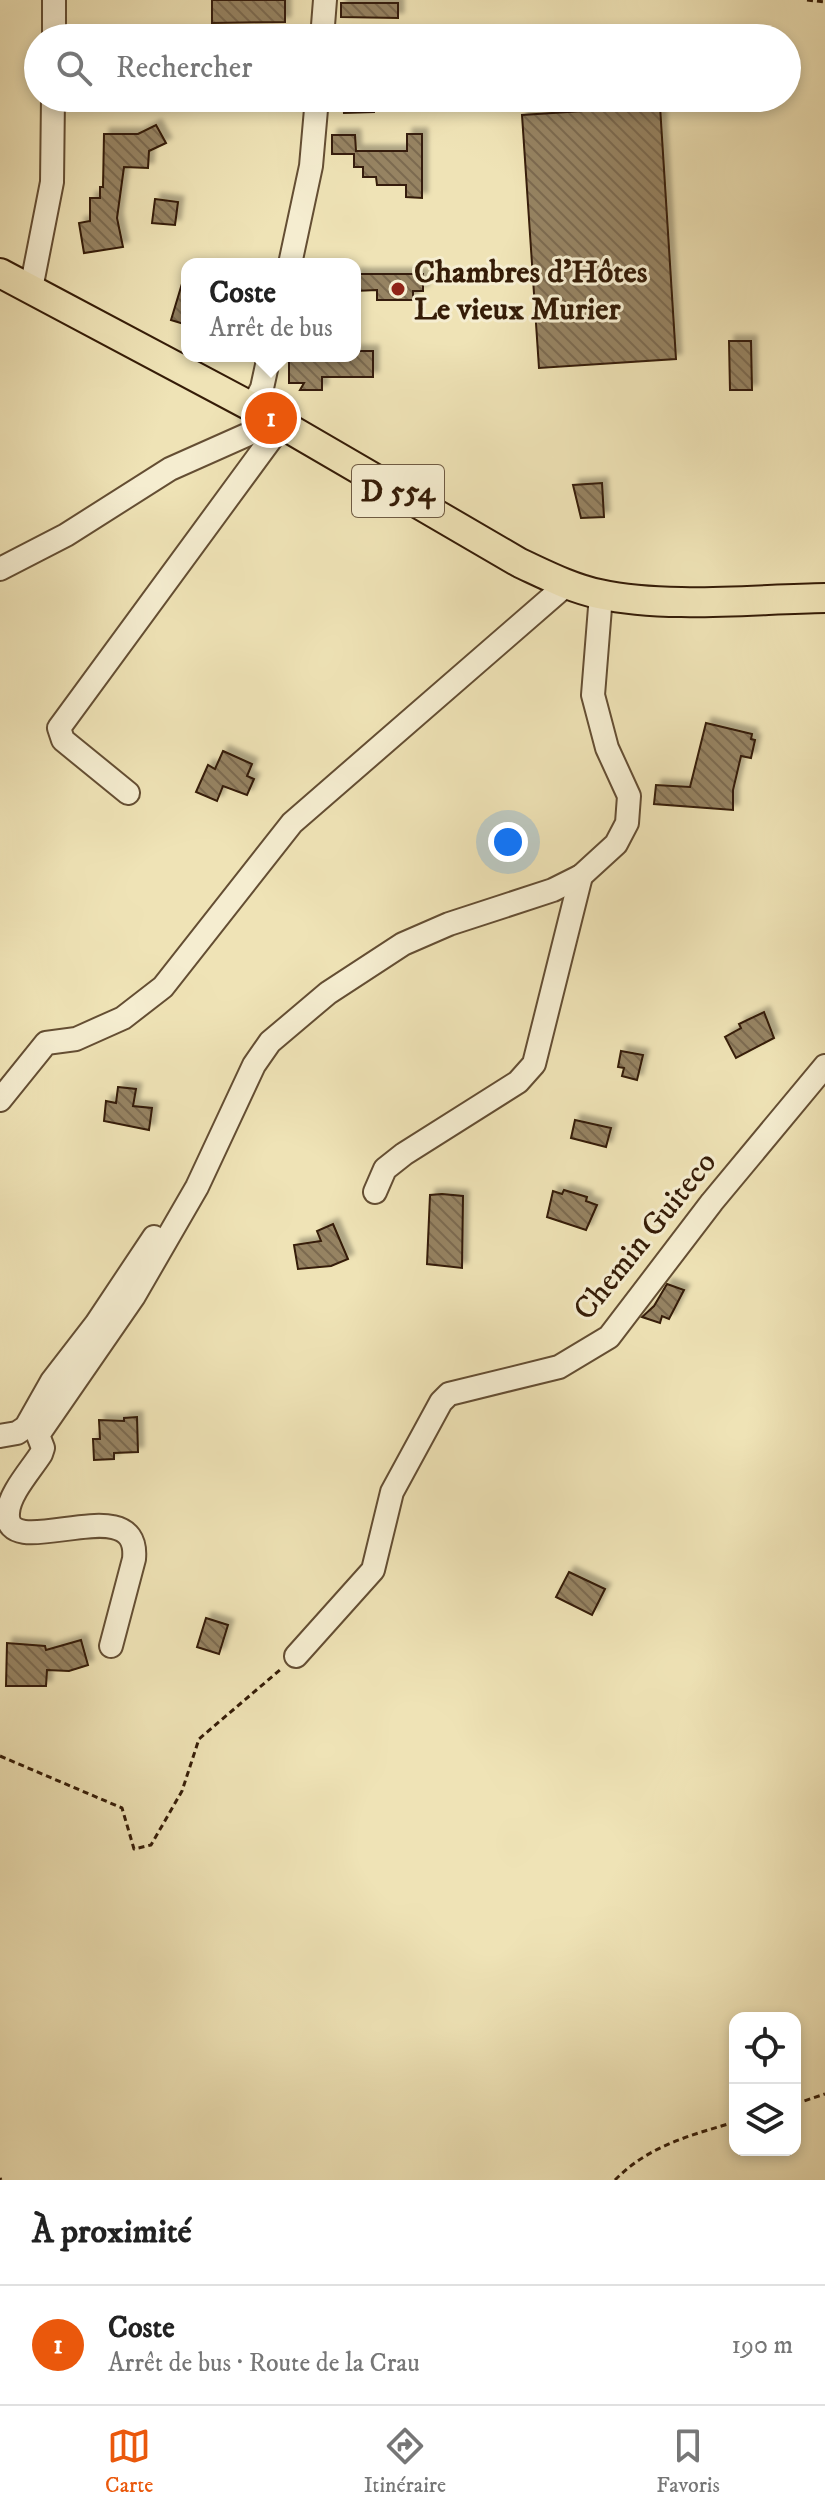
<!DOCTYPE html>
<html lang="fr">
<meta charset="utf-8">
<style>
:root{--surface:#fff;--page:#f2f2f2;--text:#222;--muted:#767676;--line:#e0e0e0;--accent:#ea580c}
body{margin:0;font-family:"IM FELL DW Pica",serif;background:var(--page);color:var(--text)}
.controls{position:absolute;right:24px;bottom:24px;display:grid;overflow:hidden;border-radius:16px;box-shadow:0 4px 12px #0003}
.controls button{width:72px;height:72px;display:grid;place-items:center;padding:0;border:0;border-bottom:2px solid var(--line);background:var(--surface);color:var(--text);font:40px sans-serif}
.you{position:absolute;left:508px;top:842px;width:28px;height:28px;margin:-20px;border:6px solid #fff;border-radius:50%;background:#1a73e8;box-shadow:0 0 0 12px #1a73e833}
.badge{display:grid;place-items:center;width:52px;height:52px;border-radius:50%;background:var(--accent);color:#fff;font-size:26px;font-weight:700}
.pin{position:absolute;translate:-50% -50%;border:4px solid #fff;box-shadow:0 2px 8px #0006}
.popup{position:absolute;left:181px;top:258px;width:180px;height:104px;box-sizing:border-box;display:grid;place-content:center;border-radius:16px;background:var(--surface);filter:drop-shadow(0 2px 6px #0005);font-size:26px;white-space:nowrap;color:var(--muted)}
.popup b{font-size:30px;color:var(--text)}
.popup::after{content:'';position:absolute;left:50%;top:100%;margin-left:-16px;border:16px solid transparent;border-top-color:var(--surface)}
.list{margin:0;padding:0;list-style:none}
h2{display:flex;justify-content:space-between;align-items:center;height:104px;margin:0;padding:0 32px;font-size:34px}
h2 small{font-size:26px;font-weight:400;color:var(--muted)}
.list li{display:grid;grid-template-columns:52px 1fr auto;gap:24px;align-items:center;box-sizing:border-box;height:120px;padding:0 32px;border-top:2px solid var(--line)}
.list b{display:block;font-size:30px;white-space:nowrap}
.list p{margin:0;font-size:26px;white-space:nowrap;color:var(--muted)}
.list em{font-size:26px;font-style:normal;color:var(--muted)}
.icon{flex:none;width:44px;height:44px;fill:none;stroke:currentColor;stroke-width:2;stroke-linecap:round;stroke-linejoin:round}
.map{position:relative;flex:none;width:825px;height:2180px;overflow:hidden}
.search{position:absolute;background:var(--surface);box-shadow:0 4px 12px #0003;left:24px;right:24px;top:24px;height:88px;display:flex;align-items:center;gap:20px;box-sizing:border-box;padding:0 28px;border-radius:44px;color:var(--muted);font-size:30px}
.sheet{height:224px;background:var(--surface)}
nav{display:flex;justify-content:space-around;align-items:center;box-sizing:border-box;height:112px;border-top:2px solid var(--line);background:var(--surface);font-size:22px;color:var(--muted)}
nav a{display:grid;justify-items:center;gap:4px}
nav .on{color:var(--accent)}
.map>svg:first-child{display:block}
.building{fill:url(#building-back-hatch);stroke:#351c07;stroke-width:2;filter:url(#shadow)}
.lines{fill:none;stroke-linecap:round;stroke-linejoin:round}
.minor-casing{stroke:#644e33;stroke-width:26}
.major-casing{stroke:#351c07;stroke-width:32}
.path{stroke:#351c07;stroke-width:3;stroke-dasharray:6 4;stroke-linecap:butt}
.minor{stroke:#f5edd0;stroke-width:22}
.major{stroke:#efe3b6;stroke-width:28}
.poi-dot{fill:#8f2418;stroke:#f5edd0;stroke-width:3}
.labels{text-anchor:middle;stroke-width:6;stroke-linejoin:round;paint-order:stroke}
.shield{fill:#f5edd0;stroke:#6f5b43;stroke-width:2}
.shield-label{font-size:30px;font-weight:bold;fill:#351c07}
.poi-label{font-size:32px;font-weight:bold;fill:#351c07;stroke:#f5edd0;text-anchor:start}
.street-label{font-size:32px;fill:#351c07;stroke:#f5edd0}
</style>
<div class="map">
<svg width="825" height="2180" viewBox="0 0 825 2180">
<defs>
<pattern id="building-back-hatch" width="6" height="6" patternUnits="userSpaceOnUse" patternTransform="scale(2)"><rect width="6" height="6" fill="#968362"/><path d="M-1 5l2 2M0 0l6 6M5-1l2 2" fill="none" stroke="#7b6a4f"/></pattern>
<filter id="shadow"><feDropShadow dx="5.5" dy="-5.5" stdDeviation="2" flood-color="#0004"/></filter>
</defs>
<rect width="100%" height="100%" fill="#efe3b6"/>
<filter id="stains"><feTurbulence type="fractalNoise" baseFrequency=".0025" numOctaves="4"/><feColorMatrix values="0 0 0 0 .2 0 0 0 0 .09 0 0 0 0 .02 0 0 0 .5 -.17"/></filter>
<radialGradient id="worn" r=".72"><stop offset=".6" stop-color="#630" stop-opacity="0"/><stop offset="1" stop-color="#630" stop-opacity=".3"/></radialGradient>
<g class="building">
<polygon points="212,0 285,0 285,22 212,23"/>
<polygon points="341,3 398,3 398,18 341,17"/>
<polygon points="343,98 375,98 374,112 344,113"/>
<polygon points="660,106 676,359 539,368 522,115"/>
<polygon points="156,125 166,143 149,151 148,168 124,167 117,218 123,247 84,253 79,223 90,221 90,198 100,198 100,187 103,187 104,134 138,134"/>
<polygon points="407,134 422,134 422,198 406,197 406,185 377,185 376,177 363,177 363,167 354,167 354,154 332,154 332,135 355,135 356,151 407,151"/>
<polygon points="155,199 178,202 175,225 152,223"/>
<polygon points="355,274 423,274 423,291 413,291 413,300 377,300 377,290 355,291"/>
<polygon points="184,277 187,278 187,325 171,320"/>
<polygon points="729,341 751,341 752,390 730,390"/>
<polygon points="355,351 373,351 373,377 322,377 322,390 300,390 304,383 289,383 289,356 355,356"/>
<polygon points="602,483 604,517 581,518 573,485"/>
<polygon points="706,723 752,734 751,739 755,740 751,758 741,756 733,790 733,810 654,804 656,785 690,787"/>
<polygon points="223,751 252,764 247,776 254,779 247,795 223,786 217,801 196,792 208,765 215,769"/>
<polygon points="764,1012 774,1038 736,1058 725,1037 741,1028 739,1024"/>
<polygon points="621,1051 643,1055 637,1080 622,1076 624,1068 618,1067"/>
<polygon points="118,1087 136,1089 133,1106 152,1108 149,1130 104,1121 106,1101 116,1103"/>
<polygon points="575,1120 611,1128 606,1147 571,1138"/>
<polygon points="564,1190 587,1197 586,1201 597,1205 586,1230 547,1217 553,1191 562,1194"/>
<polygon points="442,1194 463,1196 462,1268 427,1264 430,1195"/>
<polygon points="333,1224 348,1259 331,1266 298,1269 294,1245 321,1241 317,1231"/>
<polygon points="667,1284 684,1290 669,1319 662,1316 660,1323 642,1317 654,1306"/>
<polygon points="137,1417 138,1452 114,1453 114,1459 94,1460 93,1439 100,1439 99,1420 124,1421 124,1418"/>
<polygon points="569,1572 605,1589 592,1615 556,1597"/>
<polygon points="206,1618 228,1625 219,1654 197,1647"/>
<polygon points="81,1640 88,1665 69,1671 47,1670 46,1686 6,1686 7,1643 45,1646 46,1650"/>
</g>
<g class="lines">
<g class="minor-casing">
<g id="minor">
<polyline points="54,38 54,0"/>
<polyline points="322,38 325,0"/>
<polyline points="290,264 311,166 317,98"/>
<polyline points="31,289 52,182 53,98"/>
<polyline points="252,407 262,388 269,356"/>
<polyline points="0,569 66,535 170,469 251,433 265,414"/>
<polyline points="128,793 63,740 59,728 282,424"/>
<polyline points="0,1100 46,1043 76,1039 123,1018 163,987 292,823 566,585"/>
<polyline points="375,1192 385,1169 404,1154 518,1082 534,1064 581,876"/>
<polyline points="0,1436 17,1433 26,1427 52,1381 96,1324 154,1237"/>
<path d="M111 1646 134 1559C141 1485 4 1566 8 1513 9 1494 30 1471 41 1454L43 1448 38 1435 134 1296 197 1187 254 1065 270 1042 328 993 403 944 449 924 553 890 581 876 616 844 627 823 629 796 607 748 593 695 601 595"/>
<polyline points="296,1656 373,1570 392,1492 441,1402 449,1394 559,1367 609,1337 712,1202 825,1066"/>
</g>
</g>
<g class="major-casing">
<path id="major" d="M0 273 252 407 520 563C546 575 571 588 599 594 668 609 754 599 825 598"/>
</g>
<g class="path">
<polyline points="807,0 825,2"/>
<polyline points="0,1756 122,1808 134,1849 151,1845 182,1791 199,1739 281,1669"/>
<polyline points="795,2104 825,2094"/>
<polyline points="0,2178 1,2180"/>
<path d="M615 2180C648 2146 691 2135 735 2122"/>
</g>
<use href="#minor" class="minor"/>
<use href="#major" class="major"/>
</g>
<circle class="poi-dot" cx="398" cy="289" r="8"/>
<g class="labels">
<rect class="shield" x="352" y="465" width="92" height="52" rx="6"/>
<g class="shield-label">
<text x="398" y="501">D 554</text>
</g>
<g class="poi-label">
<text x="414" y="282">Chambres d'Hôtes<tspan x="414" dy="37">Le vieux Murier</tspan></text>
</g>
<g class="street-label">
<text transform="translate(644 1235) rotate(-51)" y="11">Chemin Guiteco</text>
</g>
</g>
<rect width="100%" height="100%" filter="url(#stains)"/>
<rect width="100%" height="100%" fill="url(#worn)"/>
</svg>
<div class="controls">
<button><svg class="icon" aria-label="locate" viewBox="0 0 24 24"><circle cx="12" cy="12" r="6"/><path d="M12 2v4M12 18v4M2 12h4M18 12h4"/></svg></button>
<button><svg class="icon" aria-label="layers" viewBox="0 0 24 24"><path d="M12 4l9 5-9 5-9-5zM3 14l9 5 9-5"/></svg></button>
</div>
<div class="you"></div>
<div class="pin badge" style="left:271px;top:418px">1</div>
<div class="popup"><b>Coste</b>Arrêt de bus</div>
<div class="search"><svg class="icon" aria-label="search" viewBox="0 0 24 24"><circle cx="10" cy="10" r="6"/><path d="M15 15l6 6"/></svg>Rechercher</div>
</div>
<section class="sheet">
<h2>À proximité<small></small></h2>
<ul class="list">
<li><span class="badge">1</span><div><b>Coste</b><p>Arrêt de bus · Route de la Crau</p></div><em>190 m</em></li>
</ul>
</section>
<nav>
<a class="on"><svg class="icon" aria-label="map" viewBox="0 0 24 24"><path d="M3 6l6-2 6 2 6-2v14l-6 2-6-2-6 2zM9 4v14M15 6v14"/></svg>Carte</a>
<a><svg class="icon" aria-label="directions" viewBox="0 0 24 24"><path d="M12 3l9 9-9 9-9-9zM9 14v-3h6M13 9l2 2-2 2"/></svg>Itinéraire</a>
<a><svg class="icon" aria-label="saved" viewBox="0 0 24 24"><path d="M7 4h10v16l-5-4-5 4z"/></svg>Favoris</a>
</nav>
